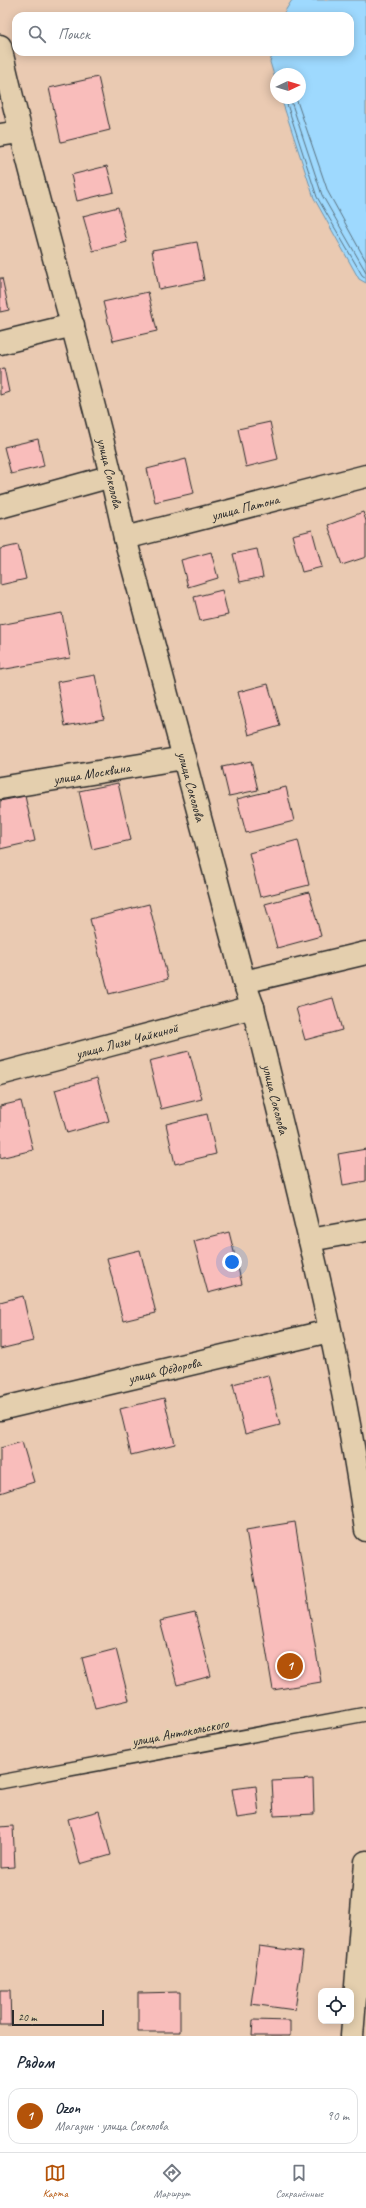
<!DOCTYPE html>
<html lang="ru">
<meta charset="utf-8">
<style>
:root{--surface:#fff;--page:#f2f2f3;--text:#1f2937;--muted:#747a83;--line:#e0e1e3;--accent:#b45309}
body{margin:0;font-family:Caveat,sans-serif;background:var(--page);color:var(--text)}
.controls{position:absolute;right:12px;bottom:12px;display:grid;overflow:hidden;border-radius:8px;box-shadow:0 2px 10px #0003}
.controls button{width:36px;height:36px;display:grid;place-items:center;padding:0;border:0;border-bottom:1px solid var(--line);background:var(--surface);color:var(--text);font:20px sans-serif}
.compass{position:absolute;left:270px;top:68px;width:36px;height:36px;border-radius:50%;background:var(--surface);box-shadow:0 2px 10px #0003;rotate:86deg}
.scale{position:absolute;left:12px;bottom:10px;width:92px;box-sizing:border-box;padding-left:4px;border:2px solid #2b2b2b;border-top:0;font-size:11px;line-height:14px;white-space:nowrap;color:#2b2b2b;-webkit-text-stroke:3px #e4cfae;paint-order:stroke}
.you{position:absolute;left:232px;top:1262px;width:14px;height:14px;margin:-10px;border:3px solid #fff;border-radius:50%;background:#1a73e8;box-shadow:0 0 0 6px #1a73e833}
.badge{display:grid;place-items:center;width:26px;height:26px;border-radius:50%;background:var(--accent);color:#fff;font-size:13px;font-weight:700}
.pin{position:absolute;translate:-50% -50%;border:2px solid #fff;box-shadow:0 1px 4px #0006}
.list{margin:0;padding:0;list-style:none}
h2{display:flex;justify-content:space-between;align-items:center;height:52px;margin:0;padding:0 16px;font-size:17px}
h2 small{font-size:13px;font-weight:400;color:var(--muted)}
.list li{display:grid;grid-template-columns:26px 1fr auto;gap:12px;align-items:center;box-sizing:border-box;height:56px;margin:0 8px 8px;padding:0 8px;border:1px solid var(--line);border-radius:12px}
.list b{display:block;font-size:15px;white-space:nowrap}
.list p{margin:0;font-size:13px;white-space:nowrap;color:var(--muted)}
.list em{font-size:13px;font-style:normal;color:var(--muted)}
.icon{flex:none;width:22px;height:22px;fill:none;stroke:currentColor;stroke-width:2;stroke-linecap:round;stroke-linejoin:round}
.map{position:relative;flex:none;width:366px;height:2036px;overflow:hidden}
.search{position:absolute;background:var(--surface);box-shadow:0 2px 10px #0003;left:12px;right:12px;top:12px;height:44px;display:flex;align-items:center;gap:10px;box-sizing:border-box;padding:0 14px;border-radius:12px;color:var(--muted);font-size:15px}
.sheet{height:116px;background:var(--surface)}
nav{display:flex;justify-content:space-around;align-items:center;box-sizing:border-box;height:56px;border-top:1px solid var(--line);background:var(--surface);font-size:11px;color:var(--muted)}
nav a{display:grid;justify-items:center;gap:2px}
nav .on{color:var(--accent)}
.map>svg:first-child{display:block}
.water{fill:#9ed9fe;stroke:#7093aa}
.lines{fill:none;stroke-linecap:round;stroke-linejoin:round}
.shore{stroke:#59717f;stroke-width:1}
.building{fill:#f9bdbb;stroke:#2b2b2b}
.lane-casing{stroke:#2b2b2b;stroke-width:16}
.street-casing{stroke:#2b2b2b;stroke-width:25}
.secondary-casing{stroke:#2b2b2b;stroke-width:25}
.lane{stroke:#e4cfae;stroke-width:13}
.street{stroke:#e4cfae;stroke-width:22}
.secondary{stroke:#e4cfae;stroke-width:22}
.labels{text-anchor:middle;stroke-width:4;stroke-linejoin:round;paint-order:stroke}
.street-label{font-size:14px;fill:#2b2b2b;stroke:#e4cfae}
</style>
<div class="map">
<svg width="366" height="2036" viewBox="0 0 366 2036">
<rect width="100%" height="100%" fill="#eacab2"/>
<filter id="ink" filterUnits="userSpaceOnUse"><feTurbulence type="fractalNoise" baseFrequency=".025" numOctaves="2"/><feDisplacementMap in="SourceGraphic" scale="8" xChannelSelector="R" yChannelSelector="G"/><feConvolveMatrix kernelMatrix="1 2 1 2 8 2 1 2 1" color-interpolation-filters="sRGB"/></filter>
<g filter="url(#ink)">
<polygon class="water" points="292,0 366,0 366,283 359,279 314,198 281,98 300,98 300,74 276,74 276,82 270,62 273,52 350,52 350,16 282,16"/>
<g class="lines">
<g class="shore">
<polyline points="285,98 317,197 362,275 366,278"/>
<polyline points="290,98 322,195 366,272"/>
<polyline points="296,98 328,192 366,261"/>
</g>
</g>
<g class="building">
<polygon points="98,77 110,130 61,142 49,88"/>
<polygon points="107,166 114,192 77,201 71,175"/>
<polygon points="118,207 127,242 93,251 83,216"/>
<polygon points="197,242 204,280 159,289 152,250"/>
<polygon points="0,278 2,278 9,310 0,312"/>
<polygon points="148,292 157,331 113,341 103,302"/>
<polygon points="4,368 9,392 0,395 0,369"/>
<polygon points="270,422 278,459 246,467 238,429"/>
<polygon points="38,439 44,466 11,474 4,447"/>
<polygon points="186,459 194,493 155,502 147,469"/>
<polygon points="363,512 366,521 366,557 342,565 328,525"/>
<polygon points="312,530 322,567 302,572 292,535"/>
<polygon points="18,545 26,579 0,585 0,549"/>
<polygon points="257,549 263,577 240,582 233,554"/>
<polygon points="211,552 218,578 188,587 181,560"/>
<polygon points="222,590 228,615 200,621 194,597"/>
<polygon points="62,613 70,658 0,670 0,625"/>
<polygon points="95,675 104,719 65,726 57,682"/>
<polygon points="268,684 280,726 249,735 238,692"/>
<polygon points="251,761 258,790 229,796 222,767"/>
<polygon points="118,783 131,840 92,849 79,791"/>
<polygon points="286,787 294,821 246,833 237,799"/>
<polygon points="25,796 35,841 0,849 0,801"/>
<polygon points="298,840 309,885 260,897 249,853"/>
<polygon points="309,892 321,936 277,948 265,904"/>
<polygon points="149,904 168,979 109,994 90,919"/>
<polygon points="333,998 342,1030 305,1040 296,1008"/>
<polygon points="189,1051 202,1099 161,1109 149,1061"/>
<polygon points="97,1078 109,1121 67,1133 55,1090"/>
<polygon points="21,1101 33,1150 0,1158 0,1106"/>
<polygon points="207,1114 216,1154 175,1164 166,1124"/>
<polygon points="366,1149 366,1181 343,1185 338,1154"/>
<polygon points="229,1232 242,1284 208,1293 194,1241"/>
<polygon points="140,1250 156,1313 123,1321 107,1258"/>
<polygon points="23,1296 33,1341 0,1349 0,1302"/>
<polygon points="268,1375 280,1425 245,1434 233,1384"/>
<polygon points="164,1398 175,1444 131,1455 120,1409"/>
<polygon points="22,1442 34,1482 0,1493 0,1448"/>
<polygon points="295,1522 321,1682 273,1690 246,1530"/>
<polygon points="195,1613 211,1676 177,1685 160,1621"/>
<polygon points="116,1649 129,1700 95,1708 82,1658"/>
<polygon points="313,1779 314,1814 274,1816 272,1781"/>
<polygon points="256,1786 259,1815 237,1818 232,1789"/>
<polygon points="99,1811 111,1855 80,1864 68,1819"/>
<polygon points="13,1826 15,1867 0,1868 0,1827"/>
<polygon points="259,1946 303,1952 295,2010 251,2004"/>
<polygon points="0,1990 10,1990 11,2025 0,2025"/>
<polygon points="180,1992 180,2032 138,2032 138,1993"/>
<polygon points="253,2020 290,2021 290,2036 252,2036"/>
</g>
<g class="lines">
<g class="lane-casing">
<polyline id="lane" points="0,1782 366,1714"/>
</g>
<g class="street-casing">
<g id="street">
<polyline points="0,135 19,132"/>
<polyline points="0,343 73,325"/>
<polyline points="0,507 112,476"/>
<path id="s1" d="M125 538 366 476"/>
<path id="s2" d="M0 788 184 758"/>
<polyline points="244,982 366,953"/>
<path id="s3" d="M0 1074 253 1007"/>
<polyline points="310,1240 366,1230"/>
<path id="s4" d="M0 1409 329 1331"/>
</g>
</g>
<g class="secondary-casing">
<g id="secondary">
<path id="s5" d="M0 46C37 211 90 373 125 538L244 982 253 1007C295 1180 342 1354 366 1530"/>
<polyline points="352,2036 366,1862"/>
</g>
</g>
<use href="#lane" class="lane"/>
<use href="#street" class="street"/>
<use href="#secondary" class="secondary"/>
</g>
</g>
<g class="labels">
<g class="street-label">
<text dy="5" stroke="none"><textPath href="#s5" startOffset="441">улица Соколова</textPath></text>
<text dy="5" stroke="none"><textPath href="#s1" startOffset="124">улица Патона</textPath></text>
<text dy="5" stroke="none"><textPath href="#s2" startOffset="93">улица Москвина</textPath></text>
<text dy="5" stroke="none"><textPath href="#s5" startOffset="765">улица Соколова</textPath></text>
<text dy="5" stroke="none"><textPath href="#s3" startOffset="131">улица Лизы Чайкиной</textPath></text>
<text dy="5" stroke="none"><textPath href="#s5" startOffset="1089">улица Соколова</textPath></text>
<text dy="5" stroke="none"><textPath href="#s4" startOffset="169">улица Фёдорова</textPath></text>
<text transform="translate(180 1732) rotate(-11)" y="5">улица Антокольского</text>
</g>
</g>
</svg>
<div class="controls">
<button><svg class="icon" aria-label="locate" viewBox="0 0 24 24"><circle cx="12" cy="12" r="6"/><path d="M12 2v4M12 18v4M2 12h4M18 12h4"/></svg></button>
</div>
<svg class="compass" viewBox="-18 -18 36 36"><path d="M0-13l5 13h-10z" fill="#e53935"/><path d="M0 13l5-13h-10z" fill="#747a83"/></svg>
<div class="scale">20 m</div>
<div class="you"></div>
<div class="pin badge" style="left:290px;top:1666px">1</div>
<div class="search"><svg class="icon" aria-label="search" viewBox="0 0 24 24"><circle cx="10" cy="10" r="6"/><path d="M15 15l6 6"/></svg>Поиск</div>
</div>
<section class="sheet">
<h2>Рядом<small></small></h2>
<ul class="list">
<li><span class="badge">1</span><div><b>Ozon</b><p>Магазин · улица Соколова</p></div><em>90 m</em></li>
</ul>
</section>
<nav>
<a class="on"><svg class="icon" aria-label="map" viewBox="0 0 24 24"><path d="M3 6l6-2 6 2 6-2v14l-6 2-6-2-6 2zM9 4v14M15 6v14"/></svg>Карта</a>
<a><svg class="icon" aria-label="directions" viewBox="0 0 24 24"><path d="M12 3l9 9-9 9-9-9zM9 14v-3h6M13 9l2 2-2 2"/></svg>Маршрут</a>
<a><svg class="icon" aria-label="saved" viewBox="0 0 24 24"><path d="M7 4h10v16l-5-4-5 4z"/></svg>Сохранённые</a>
</nav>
